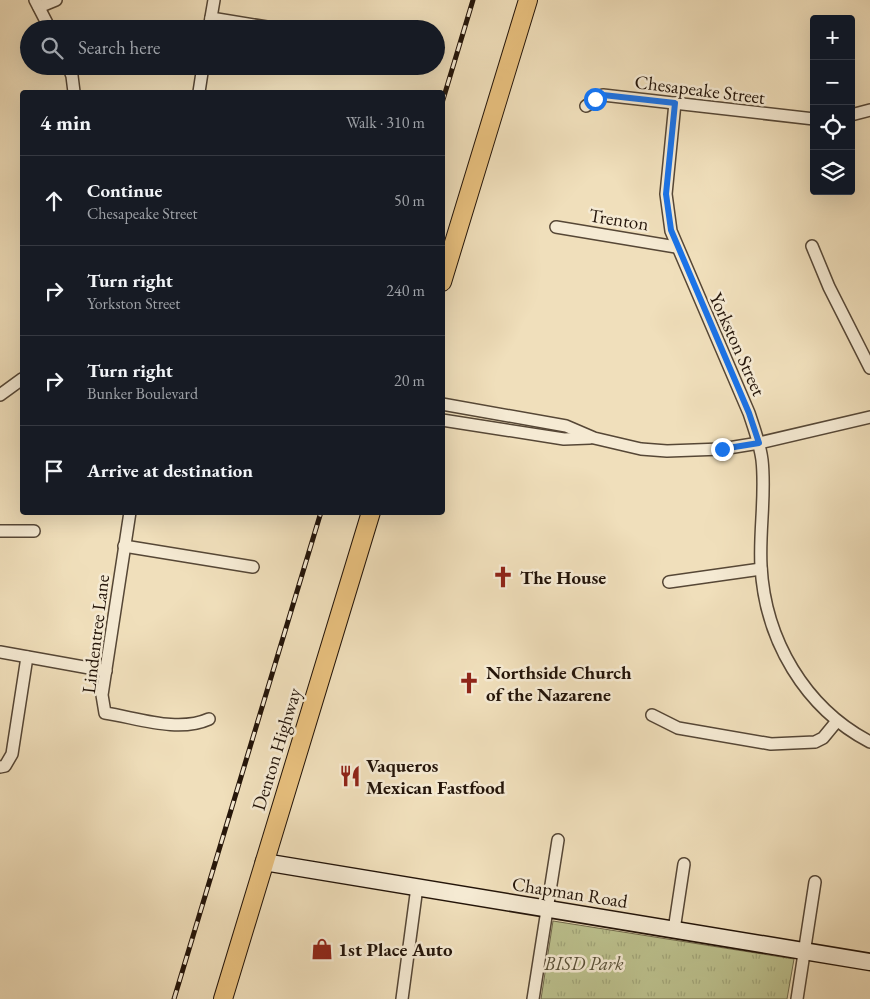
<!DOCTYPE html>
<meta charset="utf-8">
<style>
:root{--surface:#171b24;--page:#20242c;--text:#f1f3f6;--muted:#9ea1a6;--line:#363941}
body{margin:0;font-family:"EB Garamond",serif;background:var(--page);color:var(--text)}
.controls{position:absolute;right:15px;top:15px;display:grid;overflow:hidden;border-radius:5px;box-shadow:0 5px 20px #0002}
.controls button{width:45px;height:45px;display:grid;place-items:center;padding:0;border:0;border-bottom:1px solid var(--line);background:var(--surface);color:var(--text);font:25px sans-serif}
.stop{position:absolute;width:15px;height:15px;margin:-11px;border:4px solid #1a73e8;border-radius:50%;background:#fff}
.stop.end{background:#1a73e8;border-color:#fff;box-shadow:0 1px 5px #0008}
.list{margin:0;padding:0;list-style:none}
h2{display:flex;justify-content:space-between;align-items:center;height:65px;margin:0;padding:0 20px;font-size:21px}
h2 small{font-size:16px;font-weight:400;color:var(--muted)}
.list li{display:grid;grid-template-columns:32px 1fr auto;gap:15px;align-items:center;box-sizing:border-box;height:90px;padding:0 20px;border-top:1px solid var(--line)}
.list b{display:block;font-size:19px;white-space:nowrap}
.list p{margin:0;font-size:16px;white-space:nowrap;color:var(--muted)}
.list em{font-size:16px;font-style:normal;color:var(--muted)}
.icon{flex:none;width:28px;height:28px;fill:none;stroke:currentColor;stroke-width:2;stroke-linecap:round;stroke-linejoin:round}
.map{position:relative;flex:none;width:870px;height:999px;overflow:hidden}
.search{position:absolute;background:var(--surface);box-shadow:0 5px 20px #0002;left:20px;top:20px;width:425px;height:55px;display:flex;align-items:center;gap:12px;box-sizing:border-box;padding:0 18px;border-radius:28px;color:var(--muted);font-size:19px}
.panel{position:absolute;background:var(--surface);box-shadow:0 5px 20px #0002;left:20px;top:90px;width:425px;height:425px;border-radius:5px}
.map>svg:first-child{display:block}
.park{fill:url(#park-tufts);stroke:#706a4c}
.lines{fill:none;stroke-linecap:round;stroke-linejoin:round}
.street-casing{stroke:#564736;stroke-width:14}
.secondary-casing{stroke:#231409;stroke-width:19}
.primary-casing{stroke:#231409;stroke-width:20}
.street{stroke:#f5ead3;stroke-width:11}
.secondary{stroke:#f5ead3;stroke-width:16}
.primary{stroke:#e8c07e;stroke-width:18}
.rail-casing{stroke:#231409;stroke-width:5}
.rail{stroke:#f5ead3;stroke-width:3;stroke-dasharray:9;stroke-linecap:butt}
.route{stroke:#1a73e8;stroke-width:6}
.labels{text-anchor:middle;stroke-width:5;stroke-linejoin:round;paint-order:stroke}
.street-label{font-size:19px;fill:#231409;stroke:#f5ead3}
.poi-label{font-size:19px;font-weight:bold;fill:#231409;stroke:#f5ead3;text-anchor:start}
.park-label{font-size:19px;font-style:italic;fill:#595138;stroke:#f5ead3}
</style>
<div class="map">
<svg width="870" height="999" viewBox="0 0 870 999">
<defs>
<pattern id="park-tufts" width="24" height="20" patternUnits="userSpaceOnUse" patternTransform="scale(1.25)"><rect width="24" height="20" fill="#bcc18e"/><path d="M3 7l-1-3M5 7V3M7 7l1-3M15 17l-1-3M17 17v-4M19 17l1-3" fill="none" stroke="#a1a579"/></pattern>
</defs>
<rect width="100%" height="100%" fill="#f0dfbb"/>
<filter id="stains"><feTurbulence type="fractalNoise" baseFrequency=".004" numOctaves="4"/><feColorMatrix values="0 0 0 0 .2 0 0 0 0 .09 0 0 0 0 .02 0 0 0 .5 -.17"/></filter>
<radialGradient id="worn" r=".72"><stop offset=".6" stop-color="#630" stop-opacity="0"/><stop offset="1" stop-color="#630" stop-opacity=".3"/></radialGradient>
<polygon class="park" points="553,921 794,959 787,999 541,999"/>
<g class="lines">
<g class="street-casing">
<g id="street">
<polyline points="35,0 50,29"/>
<polyline points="39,7 56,0"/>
<polyline points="211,18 279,29"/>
<polyline points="209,29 214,0"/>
<polyline points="68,66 72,76 74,92"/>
<polyline points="199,92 203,66"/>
<path d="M675 103 666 194 671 231 749 413C754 428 760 444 762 460 766 495 759 531 761 566 765 640 805 708 870 742"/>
<polyline points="586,106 603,95 814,119"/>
<polyline points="851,115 870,110"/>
<polyline points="556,227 676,247"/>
<polyline points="812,246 829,287 870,368"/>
<polyline points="0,395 22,379"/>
<polyline points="442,404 566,426 594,438 641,449 667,451 722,449 759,443 870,417"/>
<polyline points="442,420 564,439 590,438"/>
<path d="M130 512 102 695 105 713C138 718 178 733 209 719"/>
<polyline points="0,531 34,531"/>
<polyline points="124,546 253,567"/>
<polyline points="669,582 761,569"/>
<polyline points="0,652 106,671"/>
<polyline points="652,715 678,728 771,744 815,742 823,738 837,721"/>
<polyline points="0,767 5,766 12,754 27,657"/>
<polyline points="674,930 684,864"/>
<polyline points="402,999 417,887"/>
<polyline points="533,999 558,840"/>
<polyline points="797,999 815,882"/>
</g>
</g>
<g class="secondary-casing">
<polyline id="secondary" points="264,862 870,962"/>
</g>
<g class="primary-casing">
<g id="primary">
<polyline points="442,282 528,0"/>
<polyline points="223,999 371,512"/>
</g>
</g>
<use href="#street" class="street"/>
<use href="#secondary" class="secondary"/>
<use href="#primary" class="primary"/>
<g class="rail-casing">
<g id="rail">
<polyline points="442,103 473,0"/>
<polyline points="174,999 321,512"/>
</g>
</g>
<use href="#rail" class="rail"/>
</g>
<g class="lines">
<polyline class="route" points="595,99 603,95 675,103 666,194 671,230 749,413 759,443 722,449"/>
</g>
<defs>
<g id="church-bare" transform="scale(1.725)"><path d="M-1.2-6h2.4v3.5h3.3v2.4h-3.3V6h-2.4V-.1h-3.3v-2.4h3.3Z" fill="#8f2418" stroke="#f5ead3" stroke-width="2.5" paint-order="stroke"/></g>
<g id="restaurant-bare" transform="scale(1.725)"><path d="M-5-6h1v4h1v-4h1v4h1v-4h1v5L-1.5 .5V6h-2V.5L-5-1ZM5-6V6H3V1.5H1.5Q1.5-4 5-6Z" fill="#8f2418" stroke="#f5ead3" stroke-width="2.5" paint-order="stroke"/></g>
<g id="shop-bare" transform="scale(1.725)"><path d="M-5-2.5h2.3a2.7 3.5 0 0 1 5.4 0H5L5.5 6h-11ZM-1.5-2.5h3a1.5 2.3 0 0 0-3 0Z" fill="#8f2418" stroke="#f5ead3" stroke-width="2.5" paint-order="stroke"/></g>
</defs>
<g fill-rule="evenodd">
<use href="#church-bare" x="503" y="577"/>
<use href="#church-bare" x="469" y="683"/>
<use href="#restaurant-bare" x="350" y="776"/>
<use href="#shop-bare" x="322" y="949"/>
</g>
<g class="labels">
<g class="street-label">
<text transform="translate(700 89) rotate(7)" y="7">Chesapeake Street</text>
<text transform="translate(619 219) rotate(9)" y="7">Trenton</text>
<text transform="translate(738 344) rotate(66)" y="7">Yorkston Street</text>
<text transform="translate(95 634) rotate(-83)" y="7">Lindentree Lane</text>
<text transform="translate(276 749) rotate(-73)" y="7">Denton Highway</text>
<text transform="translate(570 892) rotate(9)" y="7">Chapman Road</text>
</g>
<g class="poi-label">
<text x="520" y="584">The House</text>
<text x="486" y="679">Northside Church<tspan x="486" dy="22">of the Nazarene</tspan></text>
<text x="366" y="772">Vaqueros<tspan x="366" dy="22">Mexican Fastfood</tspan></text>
<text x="338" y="956">1st Place Auto</text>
</g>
<g class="park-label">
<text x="584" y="970">BISD Park</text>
</g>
</g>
<rect width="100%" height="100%" filter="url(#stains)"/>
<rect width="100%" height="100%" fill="url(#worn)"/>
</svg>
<div class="controls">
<button>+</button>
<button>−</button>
<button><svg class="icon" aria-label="locate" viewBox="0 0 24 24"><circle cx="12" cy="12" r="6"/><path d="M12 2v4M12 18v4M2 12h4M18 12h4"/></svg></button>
<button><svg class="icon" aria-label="layers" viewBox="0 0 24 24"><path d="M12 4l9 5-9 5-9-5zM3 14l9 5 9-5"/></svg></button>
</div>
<div class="stop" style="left:595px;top:99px"></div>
<div class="stop end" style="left:722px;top:449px"></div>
<div class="search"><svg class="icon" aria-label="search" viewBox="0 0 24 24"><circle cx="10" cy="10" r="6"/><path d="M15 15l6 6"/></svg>Search here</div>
<section class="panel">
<h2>4 min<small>Walk · 310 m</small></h2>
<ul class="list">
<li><svg class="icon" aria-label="ahead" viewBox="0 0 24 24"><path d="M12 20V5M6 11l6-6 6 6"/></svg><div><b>Continue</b><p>Chesapeake Street</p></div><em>50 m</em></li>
<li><svg class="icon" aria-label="right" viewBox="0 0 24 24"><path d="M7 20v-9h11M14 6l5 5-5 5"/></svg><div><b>Turn right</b><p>Yorkston Street</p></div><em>240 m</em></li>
<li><svg class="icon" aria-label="right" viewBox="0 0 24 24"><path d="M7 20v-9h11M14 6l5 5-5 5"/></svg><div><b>Turn right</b><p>Bunker Boulevard</p></div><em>20 m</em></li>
<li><svg class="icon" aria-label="arrive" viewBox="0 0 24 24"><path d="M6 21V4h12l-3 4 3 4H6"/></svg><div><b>Arrive at destination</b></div></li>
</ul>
</section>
</div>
